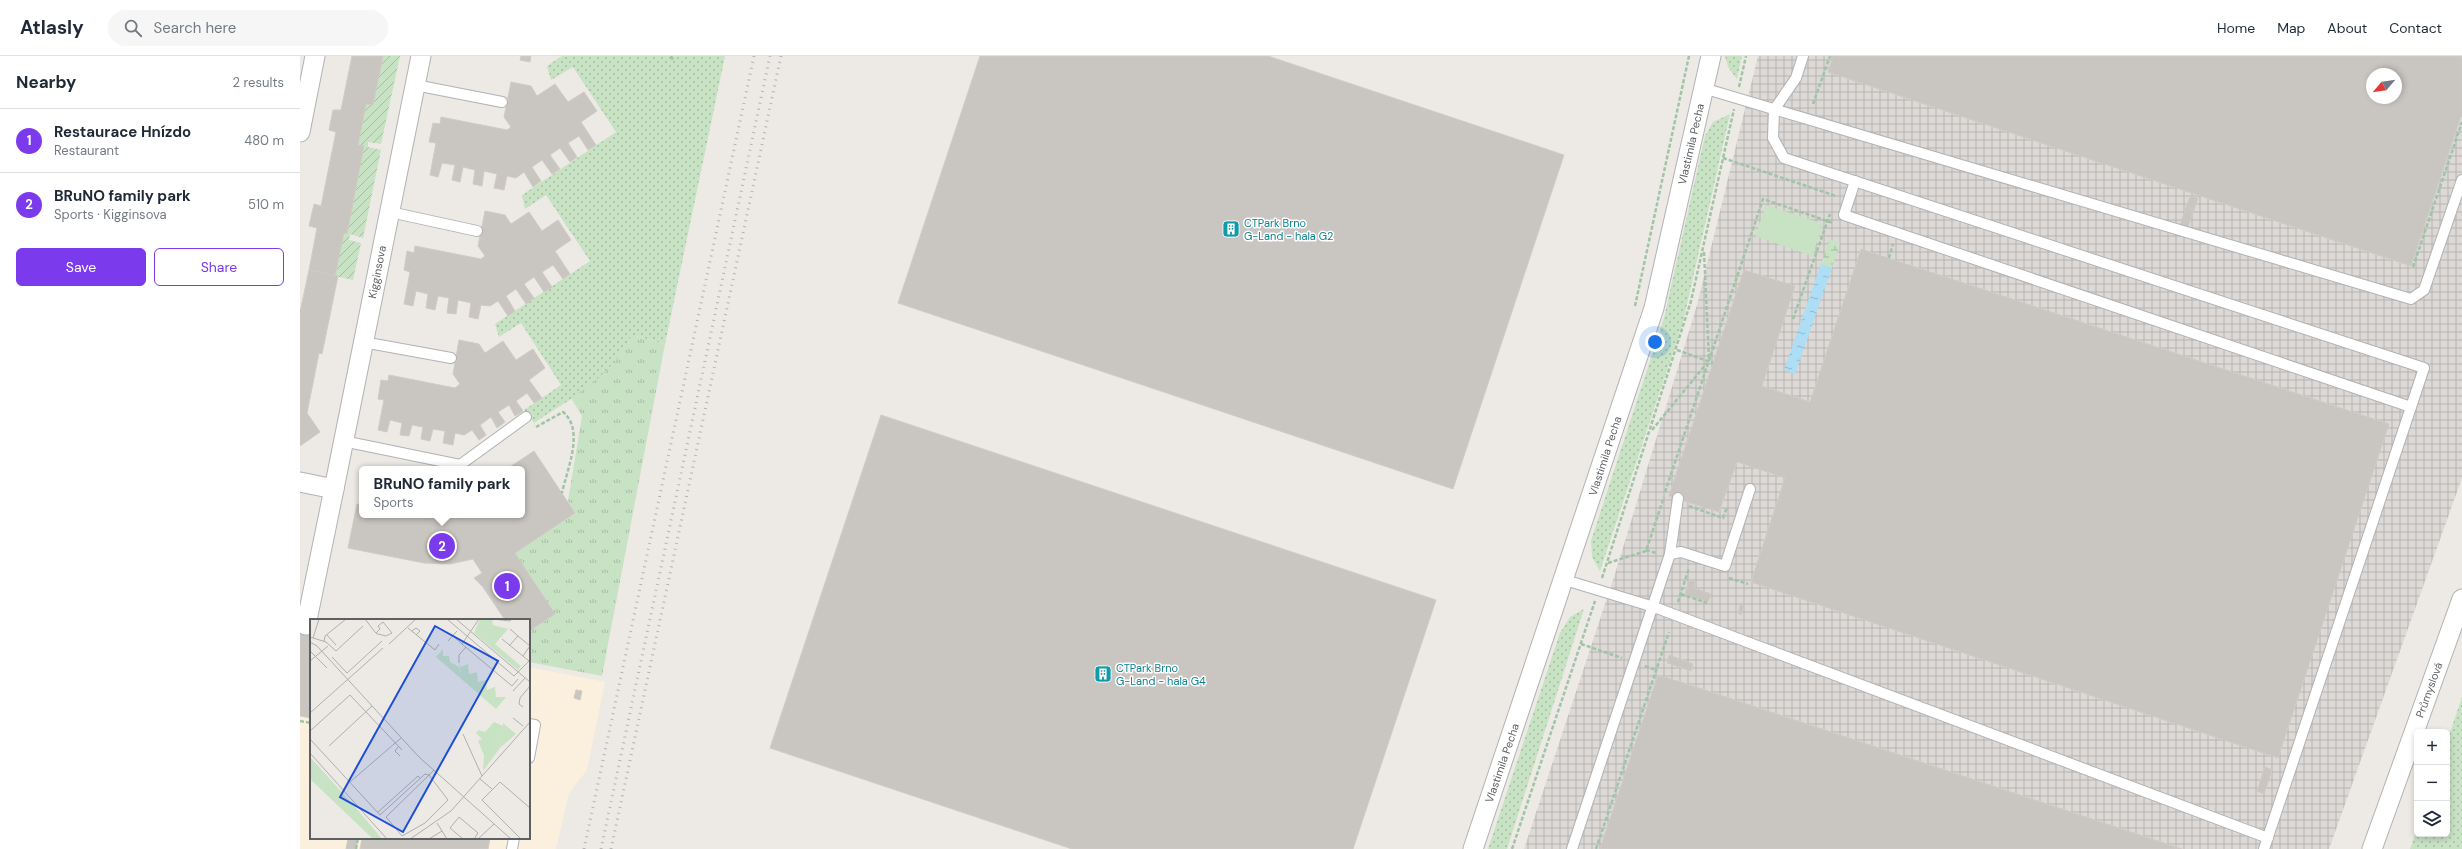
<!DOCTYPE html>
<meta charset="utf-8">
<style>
:root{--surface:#fff;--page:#f6f6f7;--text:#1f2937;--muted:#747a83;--line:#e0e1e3;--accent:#7c3aed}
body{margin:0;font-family:"DM Sans",sans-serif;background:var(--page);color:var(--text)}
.controls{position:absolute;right:12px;bottom:12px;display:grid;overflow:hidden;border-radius:6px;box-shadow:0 2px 6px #0003}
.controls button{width:36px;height:36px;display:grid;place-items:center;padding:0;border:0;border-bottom:1px solid var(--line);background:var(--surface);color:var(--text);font:20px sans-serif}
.compass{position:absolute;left:2066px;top:12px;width:36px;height:36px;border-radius:50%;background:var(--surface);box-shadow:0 2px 6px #0003;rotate:241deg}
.you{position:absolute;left:1355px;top:286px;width:14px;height:14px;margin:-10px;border:3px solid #fff;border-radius:50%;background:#1a73e8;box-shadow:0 0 0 6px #1a73e833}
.badge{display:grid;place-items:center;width:26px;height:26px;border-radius:50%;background:var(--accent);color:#fff;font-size:13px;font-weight:700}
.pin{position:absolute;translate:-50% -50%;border:2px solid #fff;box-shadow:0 1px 4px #0006}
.popup{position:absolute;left:59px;top:410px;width:166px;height:52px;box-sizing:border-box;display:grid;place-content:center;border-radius:6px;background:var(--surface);filter:drop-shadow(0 1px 3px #0005);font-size:13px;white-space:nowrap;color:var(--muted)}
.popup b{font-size:15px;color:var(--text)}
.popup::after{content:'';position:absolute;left:50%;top:100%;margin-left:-8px;border:8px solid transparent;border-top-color:var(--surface)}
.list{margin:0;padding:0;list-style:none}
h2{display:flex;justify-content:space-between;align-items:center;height:52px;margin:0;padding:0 16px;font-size:17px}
h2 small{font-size:13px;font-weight:400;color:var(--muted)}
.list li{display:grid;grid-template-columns:26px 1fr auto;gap:12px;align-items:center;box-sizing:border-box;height:64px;padding:0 16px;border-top:1px solid var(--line)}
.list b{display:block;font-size:15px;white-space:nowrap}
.list p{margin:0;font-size:13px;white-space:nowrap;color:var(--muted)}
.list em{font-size:13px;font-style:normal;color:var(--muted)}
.actions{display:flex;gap:8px;padding:12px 16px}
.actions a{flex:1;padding:9px 0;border:1px solid var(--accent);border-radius:6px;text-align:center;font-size:14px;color:var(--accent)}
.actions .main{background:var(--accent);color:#fff}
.icon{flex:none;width:22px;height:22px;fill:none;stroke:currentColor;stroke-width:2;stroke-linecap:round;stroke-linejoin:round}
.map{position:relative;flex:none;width:2162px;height:793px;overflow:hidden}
header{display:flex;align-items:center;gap:24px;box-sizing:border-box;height:56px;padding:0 20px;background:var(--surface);border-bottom:1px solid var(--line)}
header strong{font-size:19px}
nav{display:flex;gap:22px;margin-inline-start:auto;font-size:14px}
.search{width:280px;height:36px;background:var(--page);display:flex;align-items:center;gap:10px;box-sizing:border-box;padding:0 14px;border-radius:22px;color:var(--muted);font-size:15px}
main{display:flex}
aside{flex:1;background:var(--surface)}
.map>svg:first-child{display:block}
.commercial{fill:#faf0dd}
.industrial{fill:url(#industrial-grid);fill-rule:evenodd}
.grass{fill:url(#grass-dots)}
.wetland{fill:url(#wetland-marsh)}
.park{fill:url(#park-tufts)}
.garden{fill:url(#garden-furrows)}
.pitch{fill:#c8e2c4}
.water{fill:url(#water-ripples)}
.building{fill:#c9c5c1;stroke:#d1cbc4;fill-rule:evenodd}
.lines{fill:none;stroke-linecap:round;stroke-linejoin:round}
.service-casing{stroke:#b0b2b5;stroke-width:12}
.minor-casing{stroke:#b0b2b5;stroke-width:21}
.path{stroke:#a0c4a5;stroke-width:2.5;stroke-dasharray:4 2;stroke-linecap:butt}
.service{stroke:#fff;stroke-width:10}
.minor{stroke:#fff;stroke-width:19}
.rail{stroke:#b2b3b3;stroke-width:3;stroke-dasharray:1 5;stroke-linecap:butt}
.labels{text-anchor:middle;stroke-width:3;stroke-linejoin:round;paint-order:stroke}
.street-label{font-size:11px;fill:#5c6063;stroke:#fff}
.culture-label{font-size:11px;fill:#0d838f;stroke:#fff;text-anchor:start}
.inset-road{fill:none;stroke:#afafad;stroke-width:1}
.view{fill:#1d4ed8;fill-opacity:0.15;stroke:#1d4ed8;stroke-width:2}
.inset-edge{fill:none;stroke:#5c6063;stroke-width:2}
</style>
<header>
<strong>Atlasly</strong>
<div class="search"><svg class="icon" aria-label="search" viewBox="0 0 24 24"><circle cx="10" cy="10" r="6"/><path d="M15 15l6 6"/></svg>Search here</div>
<nav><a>Home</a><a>Map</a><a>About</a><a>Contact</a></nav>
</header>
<main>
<aside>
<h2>Nearby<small>2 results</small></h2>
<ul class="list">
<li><span class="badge">1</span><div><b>Restaurace Hnízdo</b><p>Restaurant</p></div><em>480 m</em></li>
<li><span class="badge">2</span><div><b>BRuNO family park</b><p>Sports · Kigginsova</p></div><em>510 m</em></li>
</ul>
<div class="actions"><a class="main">Save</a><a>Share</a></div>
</aside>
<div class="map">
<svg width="2162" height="793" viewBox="0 0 2162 793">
<defs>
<pattern id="industrial-grid" width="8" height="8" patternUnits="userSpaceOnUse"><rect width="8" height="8" fill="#dcd9d7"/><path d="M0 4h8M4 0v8" fill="none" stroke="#b6b3b2"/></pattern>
<pattern id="grass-dots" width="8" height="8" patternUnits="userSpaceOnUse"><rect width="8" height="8" fill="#c8e2c4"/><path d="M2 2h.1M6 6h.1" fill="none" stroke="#a6bba3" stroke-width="1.8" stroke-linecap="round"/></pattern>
<pattern id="wetland-marsh" width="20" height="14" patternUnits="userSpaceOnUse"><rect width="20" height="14" fill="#c8e2c4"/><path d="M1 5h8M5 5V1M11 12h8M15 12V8" fill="none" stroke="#a6bba3"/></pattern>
<pattern id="park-tufts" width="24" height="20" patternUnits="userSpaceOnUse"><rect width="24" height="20" fill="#c8e2c4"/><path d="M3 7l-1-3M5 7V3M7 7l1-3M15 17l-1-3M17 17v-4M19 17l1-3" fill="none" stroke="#a6bba3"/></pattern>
<pattern id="garden-furrows" width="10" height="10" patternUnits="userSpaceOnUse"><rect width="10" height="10" fill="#c8e2c4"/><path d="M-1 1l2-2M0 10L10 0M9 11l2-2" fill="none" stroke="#a6bba3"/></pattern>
<pattern id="water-ripples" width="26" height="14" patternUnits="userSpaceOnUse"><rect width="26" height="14" fill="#addef5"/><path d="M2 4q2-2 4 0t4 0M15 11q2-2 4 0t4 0" fill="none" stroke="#90b7ca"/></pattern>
</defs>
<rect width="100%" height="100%" fill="#edeae5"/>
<polygon class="commercial" points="0,564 11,566 11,782 229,782 229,611 305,626 287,714 269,737 256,793 0,793"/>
<path class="industrial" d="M1458 0H2162V422L2029 793H1224L1314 521 1397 249ZM2072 18H2096V42H2072Z"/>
<g class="grass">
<path d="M262 0H425L365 288 332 279C309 325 274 340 234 367L224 354 261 329 221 267 199 281 195 268 290 205 246 139 225 153 222 139 316 76 273 11 251 24 247 10Z"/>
<polygon points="1425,0 1442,0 1437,23 1428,11"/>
<polygon points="1430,58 1383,266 1300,515 1292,501 1291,485 1364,262 1405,80 1413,66"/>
<polygon points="1284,553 1207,793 1188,793 1260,577 1270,561"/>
<polygon points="2162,641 2162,793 2110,793 2117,773 2117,778 2147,778 2147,685"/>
</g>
<polygon class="wetland" points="1529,183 1540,187 1532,212 1521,208"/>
<path class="park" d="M332 279 365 288 302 620 229 606V575L255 558 215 497 275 457 268 445 282 360 271 342C299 323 316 310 332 279Z"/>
<polygon class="garden" points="83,0 100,0 81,88 68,86 68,91 81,94 63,182 50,178 49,184 61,187 53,224 35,220 44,177 47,177 64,91 58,89 66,48"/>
<polygon class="pitch" points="1466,149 1523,168 1512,200 1455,180"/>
<polygon class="water" points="1521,208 1532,212 1495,318 1484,314"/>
<g class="building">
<polygon points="52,0 83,0 73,49 66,48 58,89 64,90 47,178 44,177 35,220 9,214 17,172 9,170 14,148 21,150 36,76 29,74 33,54 41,54"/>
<polygon points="221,0 231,0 230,6 220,4"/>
<polygon points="680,0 968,0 1264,99 1153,433 598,247"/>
<path d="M1533 0H2162V57L2111 210 1528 16ZM2072 18H2096V42H2072Z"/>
<polygon points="211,26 231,30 237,40 255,28 268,46 284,36 297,55 281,66 296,89 288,94 279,80 268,87 277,101 270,106 260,92 250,99 260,113 252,118 242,104 232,111 241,125 233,131 224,116 216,122 207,120 204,134 194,132 197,118 184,115 182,130 173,128 175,114 163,111 160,126 152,124 155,109 142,107 138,121 130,119 136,87 129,86 133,67 140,68 141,61 207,74 211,71 204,61"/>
<polygon points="1890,140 1898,142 1894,154 1886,151"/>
<polygon points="1886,151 1894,154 1886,177 1878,175"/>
<polygon points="185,155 205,159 211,168 229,156 242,175 258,164 271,184 255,195 270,218 263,223 253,209 242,216 252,231 244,236 234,221 224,228 234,242 226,248 216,233 206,240 215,255 208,260 198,245 190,250 181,249 178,263 169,261 171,247 158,244 156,258 147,257 149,242 138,240 135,254 126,252 128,238 116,235 113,250 104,248 110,216 104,214 107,195 114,197 115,190 181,203 185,200 178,190"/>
<polygon points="1561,193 2089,368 1978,702 1451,526 1485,422 1437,406 1419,456 1369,440 1444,214 1495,230 1462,330 1510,346"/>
<polygon points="9,214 38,220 22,298 19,297 7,357 20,376 0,390 0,256"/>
<polygon points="159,284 179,288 185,297 203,285 216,304 233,293 245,312 229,324 242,342 234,347 227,337 216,345 223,355 215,360 209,349 198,356 205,366 197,372 191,361 180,369 186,379 179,384 172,374 164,379 155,377 153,389 143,387 145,375 133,373 130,385 121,383 123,371 112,369 109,380 100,379 102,367 90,364 87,376 78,374 84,344 78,343 81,324 88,325 89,319 155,332 160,328 153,318"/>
<polygon points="581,359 1136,544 1053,793 772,793 470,692"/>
<polygon points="234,395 275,457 215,497 255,558 229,575 229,564 205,564 183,531 174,522 182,517 173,503 150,508 124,507 48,492 57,448 62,449 62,459 222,459 222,413 207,413"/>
<polygon points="1389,524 1395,526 1394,532 1411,538 1408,546 1385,538"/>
<polygon points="1441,547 1445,549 1441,559 1438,557"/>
<polygon points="0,576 11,578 11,662 0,660"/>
<polygon points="1369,599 1393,608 1391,615 1367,607"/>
<polygon points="1358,619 1387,628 1882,793 1300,793"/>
<polygon points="276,634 282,635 280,644 274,642"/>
<polygon points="1965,711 1972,714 1964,738 1957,735"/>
<polygon points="48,782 58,783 56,793 46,793"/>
<polygon points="62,782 190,782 188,793 60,793"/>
</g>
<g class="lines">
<g class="service-casing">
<g id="service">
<polyline points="1503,0 1496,22 1474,54 1473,82 1484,102 2124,312 1964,793"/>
<polyline points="115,29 202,46"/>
<polyline points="1403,32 2111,243 2124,234 2162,124"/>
<polyline points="1555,125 1544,159 2111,351"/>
<polyline points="90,156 177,175"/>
<polyline points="63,286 151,302"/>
<polyline points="43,385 160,409 226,361"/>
<polyline points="1370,498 1381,496 1425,510 1450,433"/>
<polyline points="1265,524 1354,551 1968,782"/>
<polyline points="229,668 235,669 229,702"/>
<polyline points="212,793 214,782"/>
<polyline points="1272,793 1370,498 1378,442"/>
</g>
</g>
<g class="minor-casing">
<g id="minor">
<polyline points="0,76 15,0"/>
<polyline points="0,426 34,433 121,0"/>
<polyline points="6,569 34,433"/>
<polyline points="1173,793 1354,252 1411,0"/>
<polyline points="2072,793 2162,543"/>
</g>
</g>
<g class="path">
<polyline points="371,0 373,4"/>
<polyline points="1439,31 1446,0"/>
<polyline points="1513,48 1530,0"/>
<polyline points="1423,102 1536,140"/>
<polyline points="1404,196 1409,303"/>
<polyline points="1589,202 1593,188"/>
<polyline points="2113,211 2162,66"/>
<polyline points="1335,250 1389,0"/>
<polyline points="1493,263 1530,158"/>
<polyline points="1377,294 1413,307"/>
<path d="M236 371 263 356C285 374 267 413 262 437"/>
<polyline points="1352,374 1407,307"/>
<polyline points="1365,436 1463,143 1533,167"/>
<polyline points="1389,450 1423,462 1427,451"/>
<polyline points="1346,494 1356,497"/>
<polyline points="1308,507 1346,495 1364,441"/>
<polyline points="1302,522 1391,245 1434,53"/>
<polyline points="1429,522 1448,528"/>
<polyline points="1381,538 1407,547"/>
<polyline points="1378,546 1389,512"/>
<polyline points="1281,588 1322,602"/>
<polyline points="1345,610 1356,614"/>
<polyline points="0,665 11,667"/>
<polyline points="56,793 58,782"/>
<polyline points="1212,793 1295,545"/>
<polyline points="1296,793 1369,576"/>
</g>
<use href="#service" class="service"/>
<use href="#minor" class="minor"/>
<g class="rail">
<polyline points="284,793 454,0"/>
<polyline points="301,793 470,0"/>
<polyline points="311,793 481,0"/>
</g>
</g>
<defs>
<g id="building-square" transform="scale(0.9)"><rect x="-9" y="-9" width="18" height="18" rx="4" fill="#0f9aa8" stroke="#fff"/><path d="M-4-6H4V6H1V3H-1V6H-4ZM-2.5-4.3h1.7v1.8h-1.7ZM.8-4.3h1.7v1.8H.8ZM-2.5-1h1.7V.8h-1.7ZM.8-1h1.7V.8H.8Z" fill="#fff"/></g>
</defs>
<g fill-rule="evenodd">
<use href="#building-square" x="931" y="173"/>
<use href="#building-square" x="803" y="618"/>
</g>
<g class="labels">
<g class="street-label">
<text transform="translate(1391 88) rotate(-77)" y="4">Vlastimila Pecha</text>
<text transform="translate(77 216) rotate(-79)" y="4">Kigginsova</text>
<text transform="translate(1305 400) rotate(-72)" y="4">Vlastimila Pecha</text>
<text transform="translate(2129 634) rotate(-70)" y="4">Průmyslová</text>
<text transform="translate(1202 707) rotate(-71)" y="4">Vlastimila Pecha</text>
</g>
<g class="culture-label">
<text x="944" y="171">CTPark Brno<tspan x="944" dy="13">G-Land - hala G2</tspan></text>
<text x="816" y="616">CTPark Brno<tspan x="816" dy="13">G-Land - hala G4</tspan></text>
</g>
</g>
<g transform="translate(10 563)">
<rect width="220" height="220" fill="#edeae5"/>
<path d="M170 0H182L183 6 198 10 185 25 211 47 208 51 164 14ZM149 44 151 48 158 45 159 55 167 53 168 63 176 61 177 71 185 68 186 78H196L186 90 149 58 151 55ZM193 104 206 115 190 129ZM0 138 46 189 72 220H63L0 160Z" fill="#c8e2c4"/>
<path d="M133 30V37H139L140 43 149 48 151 56 149 58 126 38Z" fill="#c8e2c4"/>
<path d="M184 103 193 107 190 129 173 152 174 136 168 122 172 120 166 114 169 111 175 113Z" fill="#c8e2c4"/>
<path class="inset-road" d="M55 0 65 13 66 14 68 15 76 17 82 14 73 3 68 7 70 10 66 14M137 0 204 57 220 41M146 0 220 63M169 0 152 25 202 67 208 60M183 0 200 2 202 0M98 9 125 31 129 25M102 12 106 9 110 12 106 16M17 16 26 26M143 17 152 25M208 17 220 27 213 37M0 18 16 23 26 32 53 7M3 19 9 0M192 20 219 42M14 22 15 17 36 0M138 22 147 12M0 23 7 27 109 138 201 220M79 25 106 0M199 27 208 17 200 10M0 32 17 49M22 38 37 54 72 22M0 42 18 27M149 44V36L156 28M203 72 215 59M213 88 209 85 210 79 220 67M0 94 73 29M203 99 213 107M0 112 40 76 92 131M153 115 172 157M0 120 70 196 115 155 119 156 138 181 115 204 92 217 76 198 119 156 124 151M19 127 62 87M88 128 85 132 90 137M0 134 77 220M170 160 182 170M40 163 91 119M68 193 108 157 110 159M127 204 137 220M100 220 141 192 220 103M119 220 132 212M153 220 140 209 149 198 168 214 164 220M168 220 184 205M211 220 172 181 190 163 220 189"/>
<path class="view" d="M125 7 188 42 93 213 30 178Z"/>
<rect width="220" height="220" class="inset-edge"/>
</g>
</svg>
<div class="controls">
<button>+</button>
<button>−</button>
<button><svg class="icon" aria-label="layers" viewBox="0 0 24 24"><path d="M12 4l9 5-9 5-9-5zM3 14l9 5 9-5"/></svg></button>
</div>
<svg class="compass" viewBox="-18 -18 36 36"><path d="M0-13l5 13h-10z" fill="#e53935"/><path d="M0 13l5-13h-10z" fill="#747a83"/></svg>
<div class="you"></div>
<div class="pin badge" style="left:207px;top:530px">1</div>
<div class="pin badge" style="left:142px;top:490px">2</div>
<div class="popup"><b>BRuNO family park</b>Sports</div>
</div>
</main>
